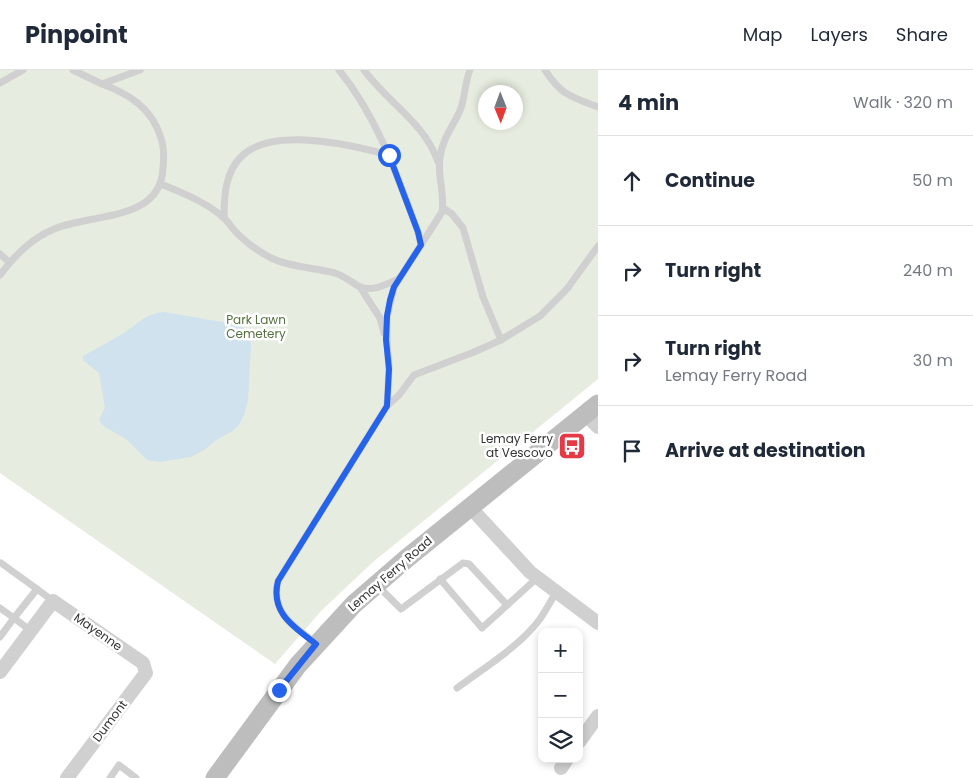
<!DOCTYPE html>
<meta charset="utf-8">
<style>
:root{--surface:#fff;--page:#f6f6f7;--text:#1f2937;--muted:#747a83;--line:#e0e1e3}
body{margin:0;font-family:Poppins,sans-serif;background:var(--page);color:var(--text)}
.controls{position:absolute;right:15px;bottom:15px;display:grid;overflow:hidden;border-radius:10px;box-shadow:0 2px 8px #0003}
.controls button{width:45px;height:45px;display:grid;place-items:center;padding:0;border:0;border-bottom:1px solid var(--line);background:var(--surface);color:var(--text);font:25px sans-serif}
.compass{position:absolute;left:478px;top:15px;width:45px;height:45px;border-radius:50%;background:var(--surface);box-shadow:0 2px 8px #0003;rotate:179deg}
.stop{position:absolute;width:15px;height:15px;margin:-11px;border:4px solid #2563eb;border-radius:50%;background:#fff}
.stop.end{background:#2563eb;border-color:#fff;box-shadow:0 1px 5px #0008}
.list{margin:0;padding:0;list-style:none}
h2{display:flex;justify-content:space-between;align-items:center;height:65px;margin:0;padding:0 20px;font-size:21px}
h2 small{font-size:16px;font-weight:400;color:var(--muted)}
.list li{display:grid;grid-template-columns:32px 1fr auto;gap:15px;align-items:center;box-sizing:border-box;height:90px;padding:0 20px;border-top:1px solid var(--line)}
.list b{display:block;font-size:19px;white-space:nowrap}
.list p{margin:0;font-size:16px;white-space:nowrap;color:var(--muted)}
.list em{font-size:16px;font-style:normal;color:var(--muted)}
.icon{flex:none;width:28px;height:28px;fill:none;stroke:currentColor;stroke-width:2;stroke-linecap:round;stroke-linejoin:round}
.map{position:relative;flex:none;width:598px;height:708px;overflow:hidden}
header{display:flex;align-items:center;gap:30px;box-sizing:border-box;height:70px;padding:0 25px;background:var(--surface);border-bottom:1px solid var(--line)}
header strong{font-size:24px}
nav{display:flex;gap:28px;margin-inline-start:auto;font-size:18px}
main{display:flex}
aside{flex:1;background:var(--surface)}
.map>svg:first-child{display:block}
.green{fill:#e6ecdf;fill-rule:evenodd}
.water{fill:#cfe2ee}
.lines{fill:none;stroke-linecap:round;stroke-linejoin:round}
.lane{stroke:#d0d0d0;stroke-width:7}
.street{stroke:#d0d0d0;stroke-width:14}
.secondary{stroke:#bdbdbd;stroke-width:19}
.route{stroke:#2563eb;stroke-width:6}
.labels{text-anchor:middle;stroke-width:5;stroke-linejoin:round;paint-order:stroke}
.park-label{font-size:12px;fill:#56703f;stroke:#fff}
.poi-label{font-size:12px;fill:#333;stroke:#fff;text-anchor:end}
.street-label{font-size:12px;fill:#333;stroke:#fff}
</style>
<header>
<strong>Pinpoint</strong>
<nav><a>Map</a><a>Layers</a><a>Share</a></nav>
</header>
<main>
<div class="map">
<svg width="598" height="708" viewBox="0 0 598 708">
<rect width="100%" height="100%" fill="#fff"/>
<path class="green" d="M0 0H598V309L373 492 321 541 275 594 0 403ZM486 22H516V52H486Z"/>
<path class="water" d="M164 242 234 254 244 258 249 265 251 275 248 330 244 345 239 355 231 362 216 370 204 380 191 387 160 392 147 390 126 369 105 357 100 352V347L105 338 99 303 83 290V286C97 278 113 270 127 261 141 251 146 244 164 242Z"/>
<g class="lines">
<g class="lane">
<polyline points="73,0 102,14 140,0"/>
<path d="M339 0C378 48 397 105 418 162L421 175"/>
<path d="M364 0C388 33 425 53 438 92"/>
<path d="M545 0C561 25 571 27 598 37"/>
<polyline points="0,13 23,0"/>
<path d="M161 114C182 123 207 132 225 149 230 154 234 161 240 166 249 175 260 182 271 188 292 198 313 197 335 203 344 206 350 211 358 216 371 223 387 214 398 209"/>
<polyline points="443,138 452,144 463,158 483,227 501,270"/>
<path d="M224 148C224 126 225 100 244 84 276 57 352 75 389 85"/>
<polyline points="0,184 9,192"/>
<path d="M0 205C14 186 32 168 54 159 92 143 161 152 163 98 164 88 164 77 161 68 152 38 129 24 102 14"/>
<polyline points="360,217 380,248 384,263"/>
<path d="M387 336 389 299 387 270V247L394 217 442 142C445 122 437 106 440 88 442 68 454 56 461 38 465 26 465 12 470 0"/>
<polyline points="1,493 37,519 14,548 31,561"/>
<polyline points="440,509 482,558 537,508"/>
<polyline points="378,516 401,539 463,493 469,494 507,535"/>
<polyline points="37,519 53,531"/>
<polyline points="0,538 14,548 0,567"/>
<path d="M316 573C294 557 270 542 278 511L387 336 399 325 414 305 474 282 501 270 540 246 567 219 598 176"/>
<path d="M457 618C485 597 519 577 540 549 546 540 551 531 556 522"/>
<polyline points="110,708 119,695 136,708"/>
</g>
<g class="street">
<polyline points="585,344 598,357"/>
<polyline points="470,437 530,502 598,553"/>
<polyline points="0,602 53,531 143,593 146,603 67,708"/>
<polyline points="579,672 598,646"/>
<polyline points="561,698 567,689"/>
</g>
<polyline class="secondary" points="215,708 298,595 354,534 406,489 598,334"/>
</g>
<g class="lines">
<path class="route" d="M279 620 316 574C294 557 270 543 278 511L387 336 389 299 386 270 387 246 390 230 394 217 421 175 418 162 389 85"/>
</g>
<defs>
<g id="bus-square" transform="scale(1.4375)"><rect x="-9" y="-9" width="18" height="18" rx="4" fill="#e63946" stroke="#fff"/><path d="M-5-6H5V4H4V6H2V4H-2V6H-4V4H-5ZM-3.5-4V0h7V-4ZM-3.5 1.2v1.5H-2V1.2ZM2 1.2v1.5H3.5V1.2Z" fill="#fff"/></g>
</defs>
<g fill-rule="evenodd">
<use href="#bus-square" x="572" y="376"/>
</g>
<g class="labels">
<g class="park-label">
<text x="256" y="254">Park Lawn<tspan x="256" dy="14">Cemetery</tspan></text>
</g>
<g class="poi-label">
<text x="553" y="373">Lemay Ferry<tspan x="553" dy="14">at Vescovo</tspan></text>
</g>
<g class="street-label">
<text transform="translate(390 504) rotate(-41)" y="4">Lemay Ferry Road</text>
<text transform="translate(98 562) rotate(35)" y="4">Mayenne</text>
<text transform="translate(110 651) rotate(-53)" y="4">Dumont</text>
</g>
</g>
</svg>
<div class="controls">
<button>+</button>
<button>−</button>
<button><svg class="icon" aria-label="layers" viewBox="0 0 24 24"><path d="M12 4l9 5-9 5-9-5zM3 14l9 5 9-5"/></svg></button>
</div>
<svg class="compass" viewBox="-18 -18 36 36"><path d="M0-13l5 13h-10z" fill="#e53935"/><path d="M0 13l5-13h-10z" fill="#747a83"/></svg>
<div class="stop" style="left:389px;top:85px"></div>
<div class="stop end" style="left:279px;top:620px"></div>
</div>
<aside>
<h2>4 min<small>Walk · 320 m</small></h2>
<ul class="list">
<li><svg class="icon" aria-label="ahead" viewBox="0 0 24 24"><path d="M12 20V5M6 11l6-6 6 6"/></svg><div><b>Continue</b></div><em>50 m</em></li>
<li><svg class="icon" aria-label="right" viewBox="0 0 24 24"><path d="M7 20v-9h11M14 6l5 5-5 5"/></svg><div><b>Turn right</b></div><em>240 m</em></li>
<li><svg class="icon" aria-label="right" viewBox="0 0 24 24"><path d="M7 20v-9h11M14 6l5 5-5 5"/></svg><div><b>Turn right</b><p>Lemay Ferry Road</p></div><em>30 m</em></li>
<li><svg class="icon" aria-label="arrive" viewBox="0 0 24 24"><path d="M6 21V4h12l-3 4 3 4H6"/></svg><div><b>Arrive at destination</b></div></li>
</ul>
</aside>
</main>
